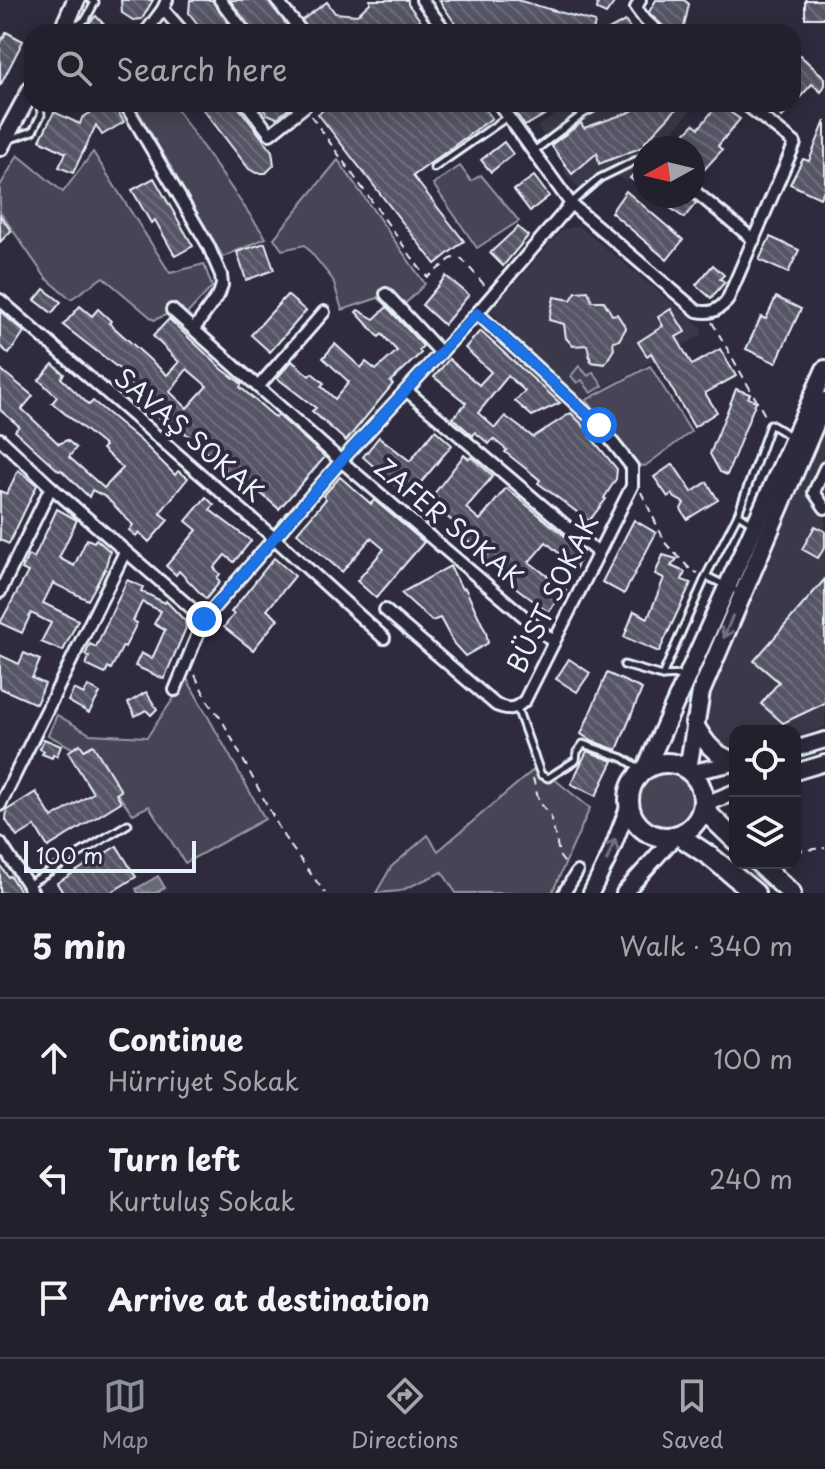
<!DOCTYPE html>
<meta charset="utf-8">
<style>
:root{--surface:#23202e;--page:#2f2d3a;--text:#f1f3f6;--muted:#a3a3aa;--line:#403e4a;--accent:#8c9099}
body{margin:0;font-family:"Playpen Sans",sans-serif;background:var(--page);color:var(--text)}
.controls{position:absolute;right:24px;bottom:24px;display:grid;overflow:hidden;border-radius:16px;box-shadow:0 4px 20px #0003}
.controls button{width:72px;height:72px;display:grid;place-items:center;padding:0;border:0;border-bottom:2px solid var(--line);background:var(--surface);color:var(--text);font:40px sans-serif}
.compass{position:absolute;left:633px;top:136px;width:72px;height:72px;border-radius:50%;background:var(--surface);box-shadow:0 4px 20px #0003;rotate:262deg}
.scale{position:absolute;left:24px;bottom:20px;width:172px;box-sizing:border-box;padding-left:8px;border:4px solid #e8f1f8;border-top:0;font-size:22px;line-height:28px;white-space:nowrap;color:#e8f1f8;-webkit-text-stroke:6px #2f2a3d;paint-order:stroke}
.stop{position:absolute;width:24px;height:24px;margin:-18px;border:6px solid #1a73e8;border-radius:50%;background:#fff}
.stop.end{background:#1a73e8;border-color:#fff;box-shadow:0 2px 8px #0008}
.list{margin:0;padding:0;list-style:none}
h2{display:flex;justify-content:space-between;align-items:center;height:104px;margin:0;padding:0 32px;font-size:34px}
h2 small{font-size:26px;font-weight:400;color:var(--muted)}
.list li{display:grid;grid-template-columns:52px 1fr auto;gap:24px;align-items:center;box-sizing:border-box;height:120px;padding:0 32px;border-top:2px solid var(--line)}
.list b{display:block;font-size:30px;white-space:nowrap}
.list p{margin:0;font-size:26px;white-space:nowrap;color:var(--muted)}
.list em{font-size:26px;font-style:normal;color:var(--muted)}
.icon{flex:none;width:44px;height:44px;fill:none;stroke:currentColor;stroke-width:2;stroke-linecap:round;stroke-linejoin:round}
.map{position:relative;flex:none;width:825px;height:893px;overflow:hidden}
.search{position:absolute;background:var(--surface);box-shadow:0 4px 20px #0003;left:24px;right:24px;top:24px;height:88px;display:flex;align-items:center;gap:20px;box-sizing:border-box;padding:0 28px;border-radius:24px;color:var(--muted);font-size:30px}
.sheet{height:464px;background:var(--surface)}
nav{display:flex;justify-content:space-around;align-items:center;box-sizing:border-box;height:112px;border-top:2px solid var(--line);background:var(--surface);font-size:22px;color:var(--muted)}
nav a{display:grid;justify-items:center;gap:4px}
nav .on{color:var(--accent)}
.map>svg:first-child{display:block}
.built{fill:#3b3749}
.green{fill:#464455;stroke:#979aa6;stroke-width:2}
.water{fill:url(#water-ripples);stroke:#9c9fab;stroke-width:2}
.building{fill:url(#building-back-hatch);stroke:#e8f1f8;stroke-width:2;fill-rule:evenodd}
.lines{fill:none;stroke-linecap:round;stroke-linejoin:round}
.service-casing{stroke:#e8f1f8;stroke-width:11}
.minor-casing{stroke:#e8f1f8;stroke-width:16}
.secondary-casing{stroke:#e8f1f8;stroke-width:20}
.primary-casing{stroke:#e8f1f8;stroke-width:22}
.trunk-casing{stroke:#e8f1f8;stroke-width:24}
.path{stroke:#e8f1f8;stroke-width:2;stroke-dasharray:8 6;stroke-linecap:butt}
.service{stroke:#2f2a3d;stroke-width:5}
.minor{stroke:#2f2a3d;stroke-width:10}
.secondary{stroke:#2f2a3d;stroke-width:14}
.primary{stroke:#2f2a3d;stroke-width:16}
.trunk{stroke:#2f2a3d;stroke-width:18}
.oneway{stroke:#70707e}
.route{stroke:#1a73e8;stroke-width:10}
.labels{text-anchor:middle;stroke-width:8;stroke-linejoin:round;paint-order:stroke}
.street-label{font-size:26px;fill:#e8f1f8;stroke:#2f2a3d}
</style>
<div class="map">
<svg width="825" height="893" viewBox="0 0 825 893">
<defs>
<pattern id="water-ripples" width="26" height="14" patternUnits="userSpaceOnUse" patternTransform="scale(2)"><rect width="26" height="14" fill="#696978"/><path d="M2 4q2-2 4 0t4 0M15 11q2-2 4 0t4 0" fill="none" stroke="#7e7f8c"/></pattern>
<pattern id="building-back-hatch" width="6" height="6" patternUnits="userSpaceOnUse" patternTransform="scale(2)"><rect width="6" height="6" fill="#575565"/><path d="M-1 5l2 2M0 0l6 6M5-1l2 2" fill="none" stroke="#6f6e7c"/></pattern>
</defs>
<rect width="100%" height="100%" fill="#2f2a3d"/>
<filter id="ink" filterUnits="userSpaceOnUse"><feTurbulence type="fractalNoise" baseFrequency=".0125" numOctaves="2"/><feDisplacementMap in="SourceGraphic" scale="16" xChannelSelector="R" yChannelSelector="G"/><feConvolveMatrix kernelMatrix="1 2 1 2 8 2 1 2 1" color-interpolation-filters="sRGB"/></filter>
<g filter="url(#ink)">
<g class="built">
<polygon points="573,104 697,104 658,148 645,148 645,162 626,182 612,173 585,194 566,176 562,161 537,126"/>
<polygon points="579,226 701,327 702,335 579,401 490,311 563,229"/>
<polygon points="825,424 825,727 795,739 795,731 735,731 735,752 726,750 716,744 704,726 703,715 709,688"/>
</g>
<g class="green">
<polygon points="134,104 173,104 266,238 223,257"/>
<polygon points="93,152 170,273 204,264 212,287 186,315 182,308 154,320 103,277 71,299 46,278 0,212 0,186 18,155 63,192"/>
<polygon points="338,160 425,284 406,303 398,299 386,305 378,298 342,310 333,280 305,245 282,250 274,238"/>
<polygon points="460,166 471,181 481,175 519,221 477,248 433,184"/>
<polygon points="579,366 588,376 593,372 603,386 591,393 582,380 577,383 571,376"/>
<polygon points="650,366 691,432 645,466 639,465 586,400"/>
<polygon points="187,679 265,819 185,863 149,806 133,814 89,757 48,735 57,715 90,734 147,737"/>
<polygon points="538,766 590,808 552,893 456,893 442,872 400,891 376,893 391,867 428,835 438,851"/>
<circle cx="666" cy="802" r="30"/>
</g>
<polygon class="water" points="158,876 165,888 155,893 138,893 136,889"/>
<g class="building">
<polygon points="121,0 153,0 142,19 133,20 122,13"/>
<polygon points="190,0 212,0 235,32 204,32 189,13"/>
<polygon points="230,0 268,0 292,32 253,32"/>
<polygon points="370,0 408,0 408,4 429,32 310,32 302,20 327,2 335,13 357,15 370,3"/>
<polygon points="439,0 517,0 595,22 593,32 461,32"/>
<polygon points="598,0 616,0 606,14 597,10"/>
<polygon points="656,0 684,0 689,4 683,32 670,32 651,15 649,12"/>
<rect x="805" y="0" width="20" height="18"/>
<polygon points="96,16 111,32 78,32 89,23"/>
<polygon points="625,21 633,32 605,32"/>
<polygon points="6,32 23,41 0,86 0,44"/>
<polygon points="793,49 825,78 825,85 821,92 812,84 782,117 767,104 793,104"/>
<polygon points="105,104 113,104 124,122 102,135 96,125 73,173 59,167 66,153 40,140 54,112 80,124 82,118"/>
<polygon points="199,104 236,104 272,151 274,165 266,173 256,173 249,169"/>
<polygon points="259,104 295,104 277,118 267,114"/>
<polygon points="331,104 481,104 492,118 413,176 464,241 435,264 318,114"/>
<polygon points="510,104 564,104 525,126"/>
<polygon points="643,104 681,104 645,142 645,146 599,164 597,153 572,174 551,145 581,123 584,128 630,112"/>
<polygon points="718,104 740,119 718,146 722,150 702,172 693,164 693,148 671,148 694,124 699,128"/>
<polygon points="825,121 825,188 820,198 790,184 803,159 809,161"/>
<polygon points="504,142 513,154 491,172 481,160"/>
<polygon points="645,162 645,189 630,178"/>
<polygon points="534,176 549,196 530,211 514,190"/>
<polygon points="154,178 193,246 175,256 155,220 151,223 132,190"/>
<polygon points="626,191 683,240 667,260 611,212"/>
<polygon points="654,196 688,196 696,203 684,218"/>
<polygon points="0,215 11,231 0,242"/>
<polygon points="518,227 528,236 503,266 490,253"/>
<polygon points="770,237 799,250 788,273 759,260"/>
<polygon points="265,243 274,270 246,280 237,252"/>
<polygon points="713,265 724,275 720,279 725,282 711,298 696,285"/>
<polygon points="446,276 469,295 444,325 422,305"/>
<polygon points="44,289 61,302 52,313 35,300"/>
<polygon points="588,291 592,301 604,301 612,315 617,314 626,328 619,340 613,341 614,349 605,364 591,362 587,345 573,346 566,338 564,324 549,320 554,297 571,300 576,292"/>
<polygon points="287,295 306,311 270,352 251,335"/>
<polygon points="776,297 801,309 776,363 746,349 761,317 766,319"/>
<path d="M80 306 92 316 98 309 111 321 109 323 167 375 179 362 153 336 169 319 222 369 242 384 240 387 276 418 278 415 325 457 279 509 251 485 247 490 169 418 165 423 142 402 146 398 119 374 122 371 63 325ZM187 369 207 386 187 408 170 392Z"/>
<polygon points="387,307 423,346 419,350 421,353 390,382 393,384 346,441 312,411 316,408 277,378 292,361 309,376 312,373 324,383 321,386 335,399 349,382 323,358 335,344 361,368 366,362 376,370 397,351 382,334 379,337 356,312 358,310 374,319"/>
<polygon points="671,309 685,332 676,337 692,365 720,349 736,376 705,393 717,412 694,427 651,353 647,356 638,342 663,326 658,317"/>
<polygon points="0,311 24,332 9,354 0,346"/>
<polygon points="480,331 560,403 532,416 515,401 525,391 508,376 478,413 495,428 505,416 533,437 571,413 592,434 590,436 617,469 616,479 604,498 606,499 589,521 538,483 540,480 505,452 507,450 493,439 489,444 475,432 473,436 453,418 466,403 434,377 449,359 479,385 491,372 465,348"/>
<polygon points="53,364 64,374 61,378 89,405 93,401 141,441 175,475 178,471 188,478 160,513 168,520 149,542 139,532 136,536 129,530 133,525 106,497 92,490 89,497 61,470 59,471 15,431 19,426 0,410 0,369 33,396 22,409 59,444 67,440 76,448 69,457 104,488 123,468 102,449 105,446 52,403 57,397 39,380"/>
<polygon points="736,389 750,394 748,398 756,401 727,475 720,472 710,454"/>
<polygon points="435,430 452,445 409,497 363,457 379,437 410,461"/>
<polygon points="464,455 469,459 471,457 493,476 466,508 480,520 506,488 583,551 576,568 546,542 529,562 566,590 548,612 497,573 499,572 484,560 488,555 454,532 458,526 432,504 437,497 434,494"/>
<polygon points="673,464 692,492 707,482 718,500 687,519 681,509 684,503 675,498 672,494 668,497 654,477"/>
<polygon points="18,470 37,485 9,544 0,540 0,491 7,494"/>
<polygon points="340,477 371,504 374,500 424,542 376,598 357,581 384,549 371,538 342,572 297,533 326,499 323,496"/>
<polygon points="206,497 214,505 210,510 251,541 234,562 225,555 214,568 220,574 217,578 220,582 206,599 179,571 176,575 166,566 197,530 186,521"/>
<polygon points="57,509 77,520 59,558 74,566 87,539 94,542 96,539 110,551 105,569 88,600 53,583 43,603 78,620 63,651 41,642 51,623 31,613 22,633 0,623 28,572 22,569 28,555 34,558"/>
<polygon points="634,520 656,533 624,594 602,582"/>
<polygon points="815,526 825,531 825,547 818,558 802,549"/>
<polygon points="663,555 677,559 671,566 685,572 682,580 691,583 659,652 624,637 634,611 648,618 664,578 655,574"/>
<polygon points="274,558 295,576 267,610 278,619 253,650 224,627 234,614 231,612"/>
<polygon points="450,566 462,589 465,588 486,632 488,643 465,656 454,644 440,618 432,621 401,593"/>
<polygon points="825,579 825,703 783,723 761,704 779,682 754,661"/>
<polygon points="127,580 143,587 141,591 165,603 166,601 185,621 186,628 164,679 135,666 141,653 152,659 165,630 154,624 161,611 142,602 133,621 137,623 125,647 123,646 111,669 108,667 105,674 86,665 89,657 85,655 90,644 96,647"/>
<polygon points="24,653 40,660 32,678 45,684 36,704 0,688 0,655 19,664"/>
<polygon points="569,659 590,673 577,692 556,679"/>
<polygon points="607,673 642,689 617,750 592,741 581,734"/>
<polygon points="88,686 100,693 89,713 68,701 74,689 84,694"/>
<polygon points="146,692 157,709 151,715 146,710 135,716 128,703"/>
<polygon points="44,739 61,746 57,756 53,754 52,758 42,754 44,751 40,749"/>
<polygon points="80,744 84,750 93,745 121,791 116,794 121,802 48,847 35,826 17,837 6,820 7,810 36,792 52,818 93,793 68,752"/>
<polygon points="587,751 613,761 596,796 571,784"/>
<polygon points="117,846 136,877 110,893 63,893 57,883"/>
<polygon points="0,865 8,877 10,876 21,893 0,893"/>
</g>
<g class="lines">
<g class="service-casing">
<g id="service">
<polyline points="70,22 78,25 86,19 95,2 91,0"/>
<polyline points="8,140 33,131 41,115 40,104"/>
<polyline points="534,151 583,114 601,104"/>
<polyline points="434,168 507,117"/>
<polyline points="571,203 600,178 645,156"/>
<polyline points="738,514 754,524"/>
<polyline points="741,593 706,576 738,514 770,424 793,438"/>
<polyline points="624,665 662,676 682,675"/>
<polyline points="662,676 706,576"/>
<polyline points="517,708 541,775 548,778 576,760 577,752 583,744 623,758 642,770"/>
<polyline points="29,884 128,824"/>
</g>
</g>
<g class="minor-casing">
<g id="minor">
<polyline points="167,0 163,9 183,32"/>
<polyline points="220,0 245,32"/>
<polyline points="276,0 302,32"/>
<polyline points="422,0 446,32"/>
<polyline points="640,0 636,8 645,20 658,32"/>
<polyline points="146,32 163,9"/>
<polyline points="125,104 208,245 221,275 222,285 219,294 194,329"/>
<polyline points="247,104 270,134 305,106 303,104"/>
<path d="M499 104 571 204 697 311C711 314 717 311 727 301L795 143 745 104"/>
<polyline points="693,190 754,240"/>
<polyline points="386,294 441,353"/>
<polyline points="0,300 274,538 384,638"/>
<polyline points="172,310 341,461 554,642"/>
<polyline points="258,387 324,312"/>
<polyline points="407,391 598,553"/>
<polyline points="0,439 51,487 204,619"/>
<polyline points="825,468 814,492 825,508"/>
<polyline points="0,592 51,487"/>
<path d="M385 610 496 705C509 710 515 710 525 700L632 486V467L599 425 477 313"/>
<polyline points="175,690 204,619 341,461 477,313 571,204"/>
<polyline points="0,805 125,552"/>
<polyline points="0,843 33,893"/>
<polyline points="564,893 577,872"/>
</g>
</g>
<g class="secondary-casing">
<g id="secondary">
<polyline points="795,749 825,740"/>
<polyline points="692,772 735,763"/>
<polyline points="795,772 825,763"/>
<polyline points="703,805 735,792"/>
<polyline points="591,893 609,857 629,805"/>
<polyline points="624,893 674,837"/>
</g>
</g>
<g class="primary-casing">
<g id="primary">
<polyline points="62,32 76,0"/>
<polyline points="0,147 32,88"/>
<path d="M694 723C705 742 713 755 735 761"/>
<polyline points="646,768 825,369"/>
<polyline points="688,769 701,692 825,401"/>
</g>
</g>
<g class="trunk-casing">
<g id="trunk">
<circle cx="666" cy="800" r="37"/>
<polyline points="703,809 735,840"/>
<polyline points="678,835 711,857 755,893"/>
<polyline points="759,863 791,893"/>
</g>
</g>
<g class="path">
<polyline points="311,116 423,273 428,277 452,258 462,259 487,288"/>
<polyline points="712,322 766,417"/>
<polyline points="641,492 666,544 692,571 698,573"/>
<polyline points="195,675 207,700 222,720 284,837 325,893"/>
<polyline points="533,778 539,802 550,814 560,857 567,866"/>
<polyline points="795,851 825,848"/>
</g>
<use href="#service" class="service"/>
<use href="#minor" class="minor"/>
<use href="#secondary" class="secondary"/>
<use href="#primary" class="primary"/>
<use href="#trunk" class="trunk"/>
</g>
<defs><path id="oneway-shaft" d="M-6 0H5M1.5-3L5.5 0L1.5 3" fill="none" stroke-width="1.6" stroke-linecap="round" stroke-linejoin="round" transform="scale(2)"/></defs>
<g class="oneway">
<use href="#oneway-shaft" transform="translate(728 627) rotate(112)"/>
<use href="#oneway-shaft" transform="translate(611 850) rotate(-68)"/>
</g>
</g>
<g class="lines" filter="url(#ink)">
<polyline class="route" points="204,619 341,461 477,313 599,425"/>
</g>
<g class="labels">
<g class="street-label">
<text transform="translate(189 435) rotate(41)" y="9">SAVAŞ SOKAK</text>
<text transform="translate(449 523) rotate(40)" y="9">ZAFER SOKAK</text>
<text transform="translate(553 594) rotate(-64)" y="9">BÜST SOKAK</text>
</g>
</g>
</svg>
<div class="controls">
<button><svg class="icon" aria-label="locate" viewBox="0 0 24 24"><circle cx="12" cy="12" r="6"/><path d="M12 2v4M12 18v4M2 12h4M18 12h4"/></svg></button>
<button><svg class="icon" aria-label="layers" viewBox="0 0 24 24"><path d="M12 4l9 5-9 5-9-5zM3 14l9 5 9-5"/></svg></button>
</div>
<svg class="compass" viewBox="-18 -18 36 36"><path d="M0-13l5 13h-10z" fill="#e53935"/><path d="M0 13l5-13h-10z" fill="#a3a3aa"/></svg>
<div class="scale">100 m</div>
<div class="stop" style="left:599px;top:425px"></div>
<div class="stop end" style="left:204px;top:619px"></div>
<div class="search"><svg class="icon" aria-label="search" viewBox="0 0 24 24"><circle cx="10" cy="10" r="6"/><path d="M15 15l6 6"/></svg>Search here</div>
</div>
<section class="sheet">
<h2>5 min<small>Walk · 340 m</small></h2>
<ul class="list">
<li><svg class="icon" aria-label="ahead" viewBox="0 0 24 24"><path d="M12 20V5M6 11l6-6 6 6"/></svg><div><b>Continue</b><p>Hürriyet Sokak</p></div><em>100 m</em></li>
<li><svg class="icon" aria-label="left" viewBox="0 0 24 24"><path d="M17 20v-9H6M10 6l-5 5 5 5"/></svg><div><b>Turn left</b><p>Kurtuluş Sokak</p></div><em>240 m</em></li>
<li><svg class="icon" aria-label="arrive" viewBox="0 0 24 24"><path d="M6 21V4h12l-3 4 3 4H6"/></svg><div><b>Arrive at destination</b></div></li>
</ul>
</section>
<nav>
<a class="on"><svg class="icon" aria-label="map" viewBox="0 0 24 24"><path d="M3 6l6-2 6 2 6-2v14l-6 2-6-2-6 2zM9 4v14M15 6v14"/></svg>Map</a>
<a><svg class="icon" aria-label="directions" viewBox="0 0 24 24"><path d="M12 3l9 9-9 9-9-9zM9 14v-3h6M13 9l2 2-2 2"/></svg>Directions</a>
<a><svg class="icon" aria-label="saved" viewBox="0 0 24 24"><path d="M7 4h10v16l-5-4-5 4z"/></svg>Saved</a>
</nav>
